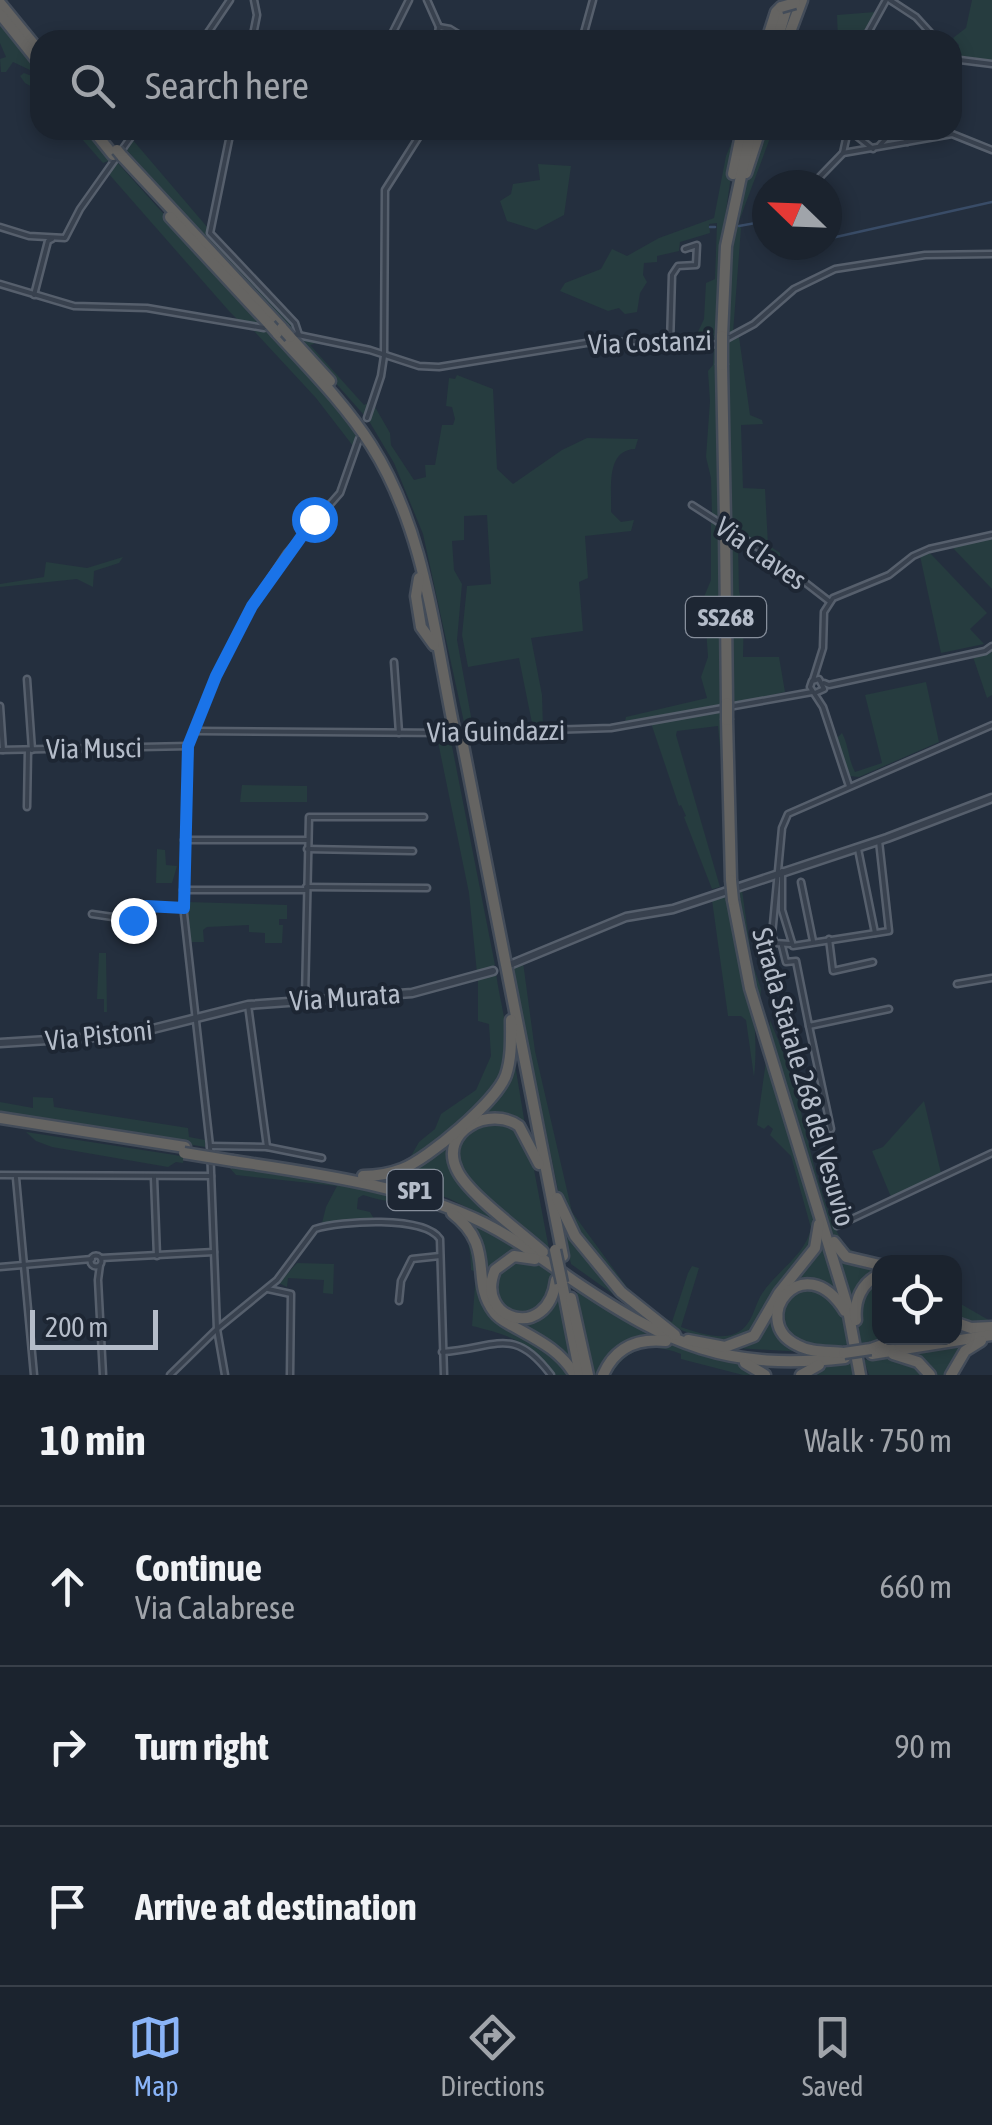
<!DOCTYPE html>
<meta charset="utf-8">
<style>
:root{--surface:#1b232e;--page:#242b36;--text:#f1f3f6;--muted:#a0a4aa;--line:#39404a;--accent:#8ab4f8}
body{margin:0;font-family:"Asap Condensed",sans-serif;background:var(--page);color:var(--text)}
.controls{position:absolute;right:30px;bottom:30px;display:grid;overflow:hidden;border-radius:20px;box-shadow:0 5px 15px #0003}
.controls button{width:90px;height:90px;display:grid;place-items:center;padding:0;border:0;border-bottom:2px solid var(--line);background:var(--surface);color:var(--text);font:50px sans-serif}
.compass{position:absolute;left:752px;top:170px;width:90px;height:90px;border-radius:50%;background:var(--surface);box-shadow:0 5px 15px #0003;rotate:293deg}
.scale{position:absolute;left:30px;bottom:25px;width:128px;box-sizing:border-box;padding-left:10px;border:5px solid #b4bcc9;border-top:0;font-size:28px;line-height:35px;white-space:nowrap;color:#b4bcc9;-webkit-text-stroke:8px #1d2633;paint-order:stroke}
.stop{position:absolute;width:30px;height:30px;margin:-22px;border:8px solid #1a73e8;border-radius:50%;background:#fff}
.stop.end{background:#1a73e8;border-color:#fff;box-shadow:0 2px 10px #0008}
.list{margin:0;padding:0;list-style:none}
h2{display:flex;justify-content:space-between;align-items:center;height:130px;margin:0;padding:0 40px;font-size:42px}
h2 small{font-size:32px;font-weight:400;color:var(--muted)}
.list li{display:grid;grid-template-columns:65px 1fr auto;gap:30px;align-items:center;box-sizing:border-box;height:160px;padding:0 40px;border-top:2px solid var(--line)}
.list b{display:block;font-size:38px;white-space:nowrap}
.list p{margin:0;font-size:32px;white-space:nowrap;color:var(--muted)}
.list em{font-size:32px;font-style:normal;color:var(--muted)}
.icon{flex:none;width:55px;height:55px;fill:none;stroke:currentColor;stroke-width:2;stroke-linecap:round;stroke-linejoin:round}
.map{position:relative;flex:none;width:992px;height:1375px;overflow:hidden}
.search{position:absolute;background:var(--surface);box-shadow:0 5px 15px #0003;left:30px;right:30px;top:30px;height:110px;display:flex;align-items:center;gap:25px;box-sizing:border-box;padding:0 35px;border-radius:30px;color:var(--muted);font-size:38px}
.sheet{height:610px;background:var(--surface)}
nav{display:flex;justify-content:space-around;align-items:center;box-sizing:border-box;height:140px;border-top:2px solid var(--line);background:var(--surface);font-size:28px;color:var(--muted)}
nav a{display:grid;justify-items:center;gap:5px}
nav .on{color:var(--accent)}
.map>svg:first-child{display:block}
.green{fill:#263c3f}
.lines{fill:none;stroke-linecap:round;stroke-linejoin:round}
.stream{stroke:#394c67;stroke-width:2.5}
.minor-casing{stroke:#565f6c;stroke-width:9}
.tertiary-casing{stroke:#565f6c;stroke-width:11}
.trunk-casing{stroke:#434c59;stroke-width:15}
.minor{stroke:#38414e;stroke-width:4}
.tertiary{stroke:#38414e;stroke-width:6}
.trunk{stroke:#656462;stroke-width:10}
.trunk-bridge-casing{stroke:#434c59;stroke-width:15;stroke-linecap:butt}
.trunk-bridge{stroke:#656462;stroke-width:10}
.route{stroke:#1a73e8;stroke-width:12}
.labels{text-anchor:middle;stroke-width:8;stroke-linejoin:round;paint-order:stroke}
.shield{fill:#1d2633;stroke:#878f9c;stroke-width:2.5}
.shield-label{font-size:25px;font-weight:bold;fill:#b4bcc9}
.street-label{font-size:28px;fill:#b4bcc9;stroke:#1d2633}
</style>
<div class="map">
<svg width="992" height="1375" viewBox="0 0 992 1375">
<rect width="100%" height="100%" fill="#242f3e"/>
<g class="green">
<polygon points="972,0 992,0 992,60 958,56 959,45 953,38 966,28"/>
<polygon points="875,12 859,40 838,40 837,15"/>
<polygon points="0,22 40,71 40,91 25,83 20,76 24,73 32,76 30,70 13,62 6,72 1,72 0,59 6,57 0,43"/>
<polygon points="74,130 90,130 114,159 103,163"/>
<path d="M737 130H740C725 198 718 270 719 339L702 342 698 332 704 319 706 283 715 279 717 223 709 224 710 233 680 242 679 251 657 256V262L644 263 643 275 647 282 640 293 637 312 625 314 619 308 608 311 560 291 565 283 601 269 612 249 627 256 659 238 714 218 726 156Z"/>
<polygon points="762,130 773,130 738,224 741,228 733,333 730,335 726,333 730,244 740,200"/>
<polygon points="132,139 208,228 211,238 292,322 292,328 289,331 125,148"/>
<polygon points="116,161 265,326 241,323 229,311 108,173"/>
<polygon points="538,164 571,166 564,215 536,230 507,221 500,201 511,194 513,184 540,180"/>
<polygon points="253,330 269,330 333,401 358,433 353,446 316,398"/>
<polygon points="293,335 316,339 314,344 310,345 364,405 370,402 364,415"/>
<polygon points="739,337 750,415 762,420 763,424 741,425 743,488 765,489 768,545 780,553 781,562 734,531 729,521 726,343"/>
<polygon points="719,345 721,521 712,513 711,478 706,457 710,401 708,371 713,365 714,346"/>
<path d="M457 375 493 389 497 469 513 484 562 450 587 438 638 439 635 449C605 450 612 490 611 512L621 522 634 520 631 531 585 536 588 578 579 582 583 631 531 638 542 695 543 728H533L519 658 468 667 462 635 467 586 491 584 487 515 464 516V540L452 541 454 570 462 584 457 640 472 722 470 727H465L423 534 394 463 369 421 375 407 390 433 391 445 414 480 426 477 425 465H435L442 425H453L455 419 452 407 446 406 449 378 455 379Z"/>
<polygon points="711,520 721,525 723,704 625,721 626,717 707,698 701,677 708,657 705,614 701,604 711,580"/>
<polygon points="729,532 738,545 739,591 744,611 743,657 779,657 785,692 731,704"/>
<polygon points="992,537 992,589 952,547"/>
<polygon points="929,552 987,613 970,629 984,644 941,653 920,556"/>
<polygon points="123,557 119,563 94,571 93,587 77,579 0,587 0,584 44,577 46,562 87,568"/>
<polygon points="992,652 992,695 987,698 973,657"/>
<path d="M926 682 939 742 859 777 850 776 836 739 842 733C849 746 848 759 855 772L882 763 865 695Z"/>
<polygon points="723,711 724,791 718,726 677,731 676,735 720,887 712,889 684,817 686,816 681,805 679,806 651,723"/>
<polygon points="450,736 495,965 477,973 469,893 437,737"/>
<polygon points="242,785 307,786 307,802 240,802"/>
<polygon points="157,849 165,850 166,865 177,866 172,883 156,883"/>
<polygon points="742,890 752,962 761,989 760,1003 738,910 738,891"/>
<path d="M729 894C742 955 761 1014 754 1077L746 1020 741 1016H728L712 900Z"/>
<polygon points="187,902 287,905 287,919 279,919 279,925 283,925 282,943 265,943 265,933 249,932 249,925 207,927 203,930 204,942 190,942"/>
<polygon points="99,953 106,953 107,1012 104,1012 104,999 97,999"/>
<path d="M523 962 535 1051 572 1212 637 1301 672 1322 688 1273 692 1266 699 1268 681 1327C695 1332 719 1340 734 1334 751 1328 753 1311 760 1297 774 1272 805 1257 811 1228L791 1156 770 1135 773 1129 768 1125 764 1129 757 1125 767 1054 818 1226 814 1242 757 1328 736 1342H713L665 1324 635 1303 569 1220 558 1190 512 966Z"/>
<path d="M496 973C499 998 508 1025 507 1050 505 1095 442 1141 407 1163L419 1142 435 1129 441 1114 476 1090 491 1056 489 1024 478 1021V980Z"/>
<path d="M770 1020C777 1038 785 1056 792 1076 803 1112 823 1229 850 1249 865 1260 892 1258 910 1262L853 1257 833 1237 769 1033Z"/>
<path d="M513 1052 526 1131C498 1109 490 1110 461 1129L453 1164 518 1233 448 1198 378 1177 394 1173 483 1109Z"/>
<polygon points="33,1097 53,1098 54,1107 188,1128 189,1137 205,1140 205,1147 0,1114 0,1102 33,1108"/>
<polygon points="924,1101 941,1173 891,1197 872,1151 883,1147"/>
<path d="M480 1122 513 1124 529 1143 549 1249C530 1238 515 1224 498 1209 467 1181 435 1157 480 1122Z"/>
<polygon points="26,1132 175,1155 184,1157 183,1163 176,1162 168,1167 52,1147 36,1141"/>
<path d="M226 1164C275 1172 446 1191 470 1233 478 1247 481 1283 485 1301L546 1346 572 1375H555C531 1342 509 1335 472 1326L476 1272 471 1270C472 1195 418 1213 363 1195L358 1198 357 1209 370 1212 374 1219 322 1223 326 1207 337 1186 236 1175Z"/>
<polygon points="560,1213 630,1305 630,1306 571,1264"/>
<polygon points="463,1218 528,1253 498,1264 493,1303 531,1319 557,1284 572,1366 495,1309"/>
<path d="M822 1236 842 1300C829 1281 815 1280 794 1285L775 1323 804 1352 735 1348 748 1343Z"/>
<polygon points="834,1249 879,1266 879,1272 852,1305"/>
<path d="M511 1259 536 1261 553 1272C554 1288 546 1318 525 1316 518 1316 507 1310 501 1307L494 1279Z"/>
<polygon points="297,1263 334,1264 333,1294 323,1293 324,1280 288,1278 287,1287 279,1283"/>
<path d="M879 1276 880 1338H892L861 1343C855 1308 855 1302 879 1276Z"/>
<path d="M576 1287 660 1337C631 1342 610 1345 598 1375H591Z"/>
<polygon points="815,1287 842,1310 851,1344 819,1349 790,1339 779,1316 791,1293"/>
<polygon points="954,1300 992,1322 974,1325 957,1319"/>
<polygon points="970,1342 948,1375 933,1375 919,1359 902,1352"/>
<path d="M669 1344 744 1365 761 1375H743L681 1359V1354C652 1342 628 1346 611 1375H603L631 1346Z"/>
<polygon points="887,1357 907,1359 927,1375 869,1375 864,1360"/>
<polygon points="853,1362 855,1375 804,1375 824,1365"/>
</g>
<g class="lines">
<g class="stream">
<polyline points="739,226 767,221"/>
<polyline points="710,227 715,227"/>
<polyline points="827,239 992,202"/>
</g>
<g class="minor-casing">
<g id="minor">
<polyline points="427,0 439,27 437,40"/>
<polyline points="890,0 916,17 937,40"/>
<polyline points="439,27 450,29 468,40"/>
<polyline points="203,40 230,0"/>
<polyline points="252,40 257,15 254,0"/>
<polyline points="389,40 409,0"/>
<polyline points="582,40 593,0"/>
<polyline points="864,40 886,0"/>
<polyline points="952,59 992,64"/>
<polyline points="231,130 210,233 295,323 299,335"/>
<polyline points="522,130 524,133 529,130"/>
<polyline points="849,130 873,149"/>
<polyline points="900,130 907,142"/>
<polyline points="880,145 894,130"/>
<polyline points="843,153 848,130"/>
<polyline points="812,185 843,153 952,134 992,150"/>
<polyline points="0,227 29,236 65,238 80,209 136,130"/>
<polyline points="0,284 74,306 147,308 264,328"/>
<polyline points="34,295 48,241 52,239"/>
<polyline points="293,334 370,350 419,366 439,367 586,343 636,341 701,346 717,344 754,324 794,289 835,269 925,255 992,254"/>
<polyline points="670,344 672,275 678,266 696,265 697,245 685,249"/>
<polyline points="367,418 381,376 384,356 385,190 423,130"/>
<polyline points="692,505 771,556 829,601"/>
<polyline points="394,662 399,733"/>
<polyline points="27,679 32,750"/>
<polyline points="813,680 823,648 824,612 833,598 889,575 913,556 929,549 992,535"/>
<polyline points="824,683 829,685 985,651 992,646"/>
<polyline points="815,693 824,689 819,679 812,681 810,687 823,707 849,786"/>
<polyline points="0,706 3,750"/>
<polyline points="196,731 447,733 611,728 812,692"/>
<polyline points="0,750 189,746"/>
<polyline points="27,807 28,750"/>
<polyline points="184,840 308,840"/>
<polyline points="307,849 413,851"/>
<polyline points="858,849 875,933"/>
<polyline points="782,871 782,910 793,946 889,931 879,841"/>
<polyline points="801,882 813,941"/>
<polyline points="306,887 427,888"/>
<polyline points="183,890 306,890"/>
<polyline points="92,914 133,920 146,906 184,909"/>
<polyline points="829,939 833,971 873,962"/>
<polyline points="790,944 775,943 772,935 782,828 788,814 992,725"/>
<polyline points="782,946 786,962 796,961 809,1026 889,1009"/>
<polyline points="957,984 992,978"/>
<polyline points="305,998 309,817 424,817"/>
<polyline points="248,1005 267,1147"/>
<polyline points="809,1026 831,1129"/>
<polyline points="210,1146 267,1147 322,1158"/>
<polyline points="0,1175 211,1176"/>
<polyline points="16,1178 34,1375"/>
<polyline points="154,1178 157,1256"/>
<polyline points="837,1226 992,1153"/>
<circle cx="96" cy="1261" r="5.5"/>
<polyline points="101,1258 214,1252"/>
<polyline points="100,1265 98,1280 103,1375"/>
<polyline points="0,1267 92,1259"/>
<polyline points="268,1289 291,1294 290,1375"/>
<polyline points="399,1301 401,1281 412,1259 440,1256"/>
<path d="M442 1352C495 1349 513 1324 551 1375"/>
<path d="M170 1375 217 1329 277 1280 315 1229C341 1221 424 1215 440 1239L444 1375"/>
<polyline points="225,1375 217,1329 210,1146 184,914 189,746 216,676 252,606 287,553 340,493 359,439"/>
</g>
</g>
<g class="tertiary-casing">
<g id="tertiary">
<polyline points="512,964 626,917 673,909 887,838 992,798"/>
<polyline points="0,1043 129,1035 248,1005 412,993 493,971"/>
</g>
</g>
<g class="trunk-casing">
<g id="trunk">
<polyline points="0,3 40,52"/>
<polyline points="0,14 40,64"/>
<polyline points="767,40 776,12 781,7"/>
<polyline points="777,40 789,0"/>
<polyline points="787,40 802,0"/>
<polyline points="93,130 113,155"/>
<polyline points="122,156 282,328"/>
<polyline points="746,173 760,130"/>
<polyline points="733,174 742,130"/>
<polyline points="170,217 270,325"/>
<path d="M277 333C310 369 345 404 371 445 424 528 434 630 453 724"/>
<polyline points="722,336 726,246 751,130"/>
<polyline points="290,337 330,381"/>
<polyline points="722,365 725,520"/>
<polyline points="725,531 727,703"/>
<polyline points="419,578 416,596 421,627 434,645"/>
<polyline points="727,720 731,880"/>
<polyline points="462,740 563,1256"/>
<polyline points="733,900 750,988 847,1305 860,1375"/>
<polyline points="0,1118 185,1147"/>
<path d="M233 1161C318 1174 405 1185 484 1223 516 1239 545 1261 574 1281 669 1345 728 1371 845 1358"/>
<path d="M539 1164 519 1126C490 1105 438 1131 457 1170 468 1194 521 1232 543 1252"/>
<path d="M363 1176C376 1176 389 1174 402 1169 428 1159 497 1101 506 1075 512 1057 511 1038 511 1020"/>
<polyline points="557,1198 575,1236 621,1292 675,1335"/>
<path d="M452 1213C497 1248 469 1279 494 1312 499 1319 506 1322 513 1326 538 1340 560 1350 575 1375"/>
<polyline points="834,1242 846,1257 880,1265"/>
<path d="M535 1259 514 1256 495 1270C474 1320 548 1343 556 1280"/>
<polyline points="562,1283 580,1375"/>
<polyline points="571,1298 588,1375"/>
<path d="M856 1320C854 1301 861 1283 880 1274"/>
<polyline points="954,1322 971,1328 992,1327"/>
<polyline points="688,1340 725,1347 754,1336 779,1293 815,1248 819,1224"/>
<polyline points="871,1349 901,1338"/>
<path d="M844 1353C828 1351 811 1353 797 1345 747 1321 803 1244 845 1311"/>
<polyline points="872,1354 992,1335"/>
<polyline points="893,1354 918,1362 930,1375"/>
<polyline points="745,1363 765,1375"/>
<path d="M603 1375C615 1347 638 1338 666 1341"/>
<polyline points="801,1375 819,1365"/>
<polyline points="951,1375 965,1351 981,1341"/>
</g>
</g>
<use href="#minor" class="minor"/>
<use href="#tertiary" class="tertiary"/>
<use href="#trunk" class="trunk"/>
<g class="trunk-bridge-casing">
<g id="trunk-bridge">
<polyline points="781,7 795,3"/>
<polyline points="117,150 122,156"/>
<polyline points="270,325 277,333"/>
<polyline points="282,328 290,337"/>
<polyline points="722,336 722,365"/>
<polyline points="725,520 725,531"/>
<polyline points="727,703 727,720"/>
<polyline points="453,724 456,740"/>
<polyline points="731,880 733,900"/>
<polyline points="184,1153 233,1161"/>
<polyline points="555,1250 562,1283"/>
<polyline points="844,1353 871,1349"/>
</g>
</g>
<use href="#trunk-bridge" class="trunk-bridge"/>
</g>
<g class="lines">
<polyline class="route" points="133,920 146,906 184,908 188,746 216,676 252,606 314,519"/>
</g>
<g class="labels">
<g class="shield">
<rect x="686" y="597" width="80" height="40" rx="8"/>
<rect x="387.5" y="1170" width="55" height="40" rx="8"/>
</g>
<g class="shield-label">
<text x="726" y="626">SS268</text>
<text x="415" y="1199">SP1</text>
</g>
<g class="street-label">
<text transform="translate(650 342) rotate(-2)" y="10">Via Costanzi</text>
<text transform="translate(761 553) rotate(35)" y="10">Via Claves</text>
<text transform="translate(496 731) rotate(-1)" y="10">Via Guindazzi</text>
<text transform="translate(94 748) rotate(-1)" y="10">Via Musci</text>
<text transform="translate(345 997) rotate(-4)" y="10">Via Murata</text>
<text transform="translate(99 1035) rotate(-6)" y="10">Via Pistoni</text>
<text transform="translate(804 1077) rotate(74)" y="10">Strada Statale 268 del Vesuvio</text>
</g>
</g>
</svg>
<div class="controls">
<button><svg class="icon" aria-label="locate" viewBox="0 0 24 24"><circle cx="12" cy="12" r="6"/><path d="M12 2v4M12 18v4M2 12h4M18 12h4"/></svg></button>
</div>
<svg class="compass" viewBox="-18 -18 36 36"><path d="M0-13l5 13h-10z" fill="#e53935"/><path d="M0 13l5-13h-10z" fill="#a0a4aa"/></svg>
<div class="scale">200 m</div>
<div class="stop" style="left:314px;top:519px"></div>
<div class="stop end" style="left:133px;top:920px"></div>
<div class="search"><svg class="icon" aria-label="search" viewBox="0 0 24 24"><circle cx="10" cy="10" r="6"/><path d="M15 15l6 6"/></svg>Search here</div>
</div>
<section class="sheet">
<h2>10 min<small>Walk · 750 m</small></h2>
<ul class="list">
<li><svg class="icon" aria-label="ahead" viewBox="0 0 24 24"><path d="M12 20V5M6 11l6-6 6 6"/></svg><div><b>Continue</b><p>Via Calabrese</p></div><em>660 m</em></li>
<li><svg class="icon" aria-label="right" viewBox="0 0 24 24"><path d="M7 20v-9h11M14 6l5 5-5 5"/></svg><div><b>Turn right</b></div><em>90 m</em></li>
<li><svg class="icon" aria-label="arrive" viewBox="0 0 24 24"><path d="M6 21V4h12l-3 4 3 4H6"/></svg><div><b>Arrive at destination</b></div></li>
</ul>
</section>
<nav>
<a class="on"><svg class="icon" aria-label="map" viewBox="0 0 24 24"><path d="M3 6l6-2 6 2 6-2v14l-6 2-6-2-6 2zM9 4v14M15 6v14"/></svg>Map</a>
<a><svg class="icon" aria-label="directions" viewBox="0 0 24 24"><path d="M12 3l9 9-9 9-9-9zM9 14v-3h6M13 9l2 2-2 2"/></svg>Directions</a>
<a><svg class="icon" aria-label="saved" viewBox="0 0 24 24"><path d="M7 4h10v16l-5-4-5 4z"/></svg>Saved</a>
</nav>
